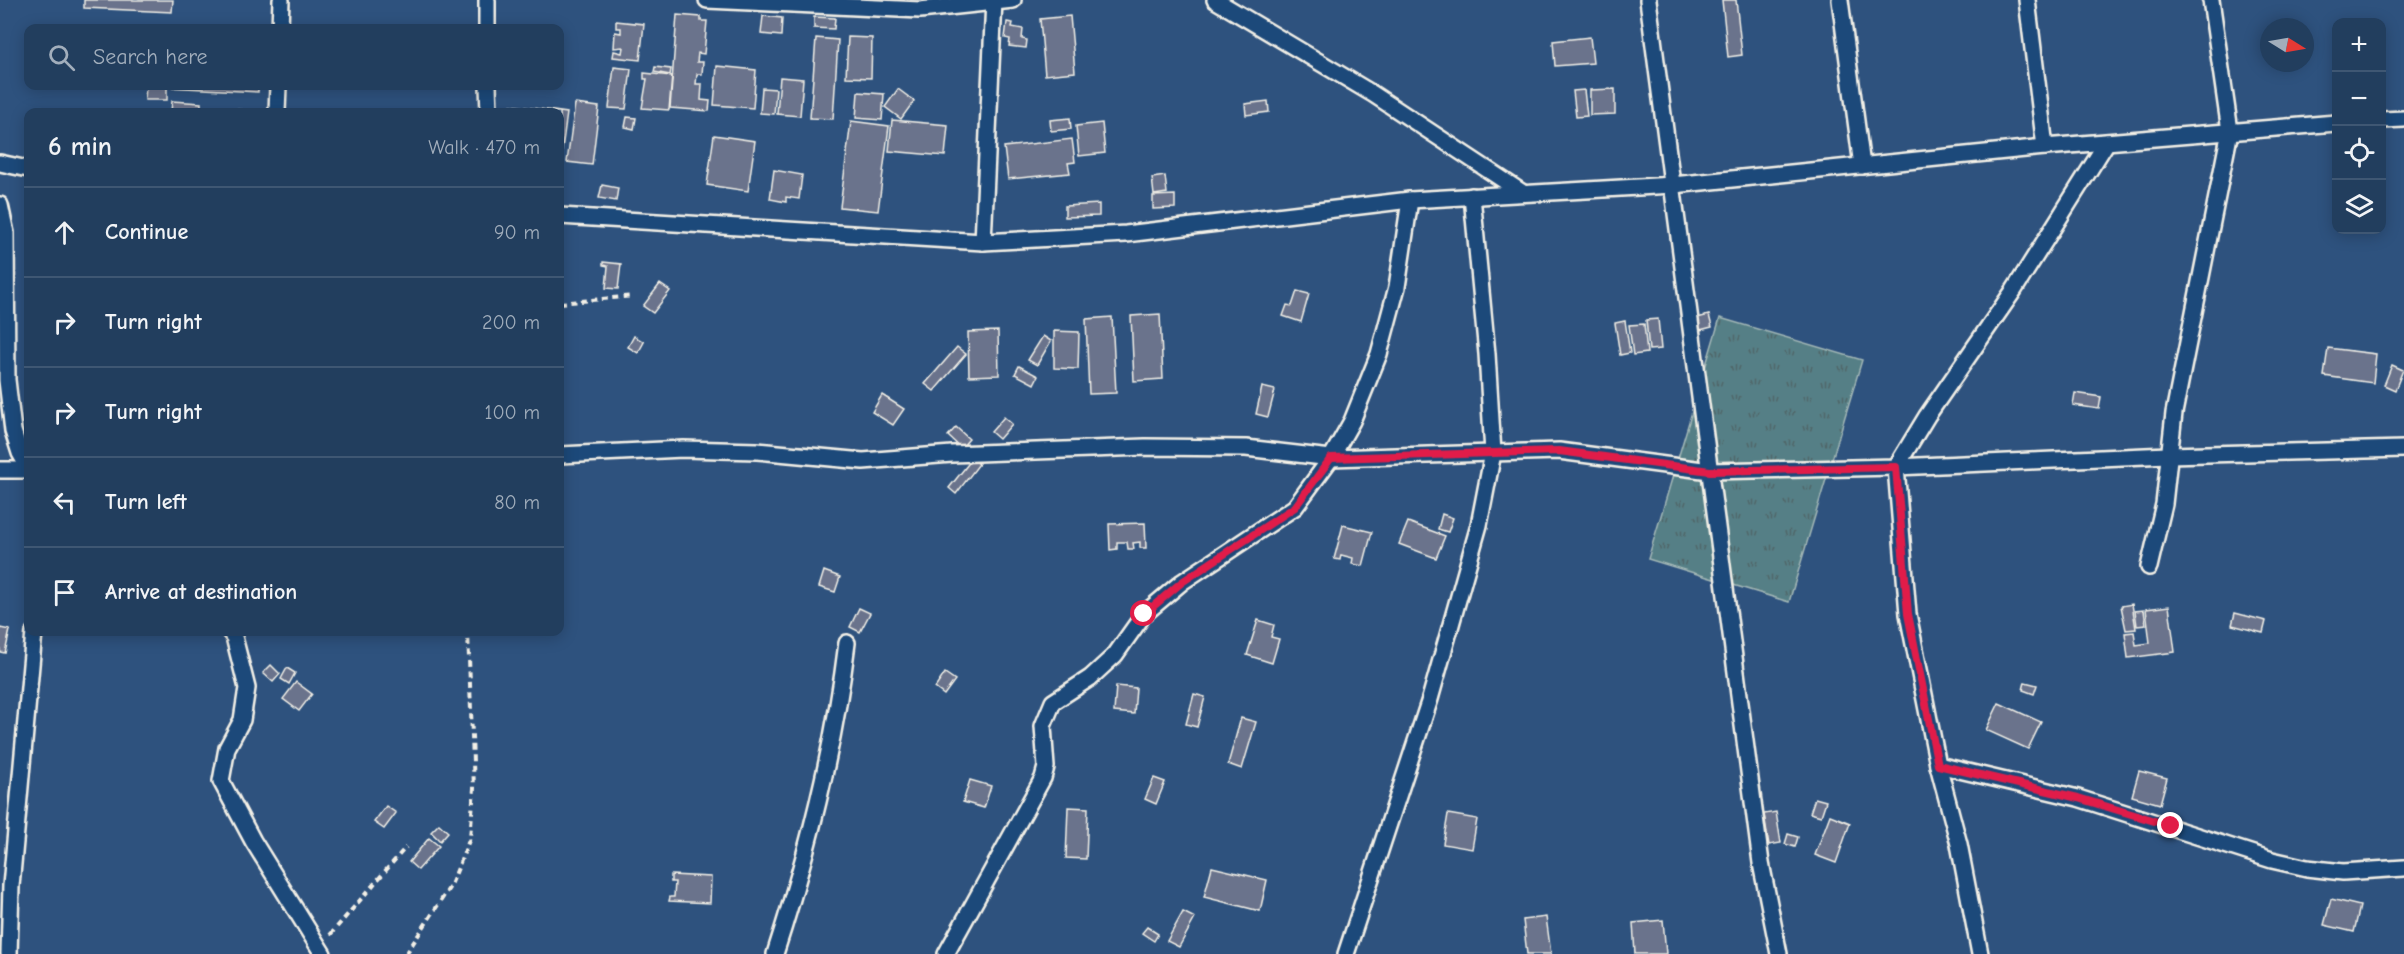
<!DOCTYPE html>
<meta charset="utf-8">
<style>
:root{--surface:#223e5e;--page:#2a4564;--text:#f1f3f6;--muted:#a2aebc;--line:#3f5773}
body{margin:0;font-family:"Comic Neue",sans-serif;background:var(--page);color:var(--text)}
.controls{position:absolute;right:18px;top:18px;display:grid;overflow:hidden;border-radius:12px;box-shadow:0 3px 15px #0003}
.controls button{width:54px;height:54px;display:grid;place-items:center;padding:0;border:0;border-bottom:2px solid var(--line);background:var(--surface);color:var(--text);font:30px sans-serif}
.compass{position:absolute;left:2260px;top:18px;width:54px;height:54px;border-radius:50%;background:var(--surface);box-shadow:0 3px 15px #0003;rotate:101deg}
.stop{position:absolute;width:18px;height:18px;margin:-14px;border:4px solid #e11d48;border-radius:50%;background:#fff}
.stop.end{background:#e11d48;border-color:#fff;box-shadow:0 2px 6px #0008}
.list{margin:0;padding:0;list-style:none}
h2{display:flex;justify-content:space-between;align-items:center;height:78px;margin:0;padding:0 24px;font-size:26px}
h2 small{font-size:20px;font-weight:400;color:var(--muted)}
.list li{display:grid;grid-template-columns:39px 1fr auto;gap:18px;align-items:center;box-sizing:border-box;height:90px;padding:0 24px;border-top:2px solid var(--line)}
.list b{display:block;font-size:22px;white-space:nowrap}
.list em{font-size:20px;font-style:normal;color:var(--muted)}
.icon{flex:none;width:33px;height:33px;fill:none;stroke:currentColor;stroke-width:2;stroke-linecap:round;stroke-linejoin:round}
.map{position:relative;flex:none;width:2404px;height:954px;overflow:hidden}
.search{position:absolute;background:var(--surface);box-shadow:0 3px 15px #0003;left:24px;top:24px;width:540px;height:66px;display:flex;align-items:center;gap:15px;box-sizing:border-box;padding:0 21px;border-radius:12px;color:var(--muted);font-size:22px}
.panel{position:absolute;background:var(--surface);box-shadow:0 3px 15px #0003;left:24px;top:108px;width:540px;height:528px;border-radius:12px}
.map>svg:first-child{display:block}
.grass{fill:url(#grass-tufts);stroke:#a4b8b7;stroke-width:1.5}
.building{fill:#6b738c;stroke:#f4f1e8;stroke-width:1.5}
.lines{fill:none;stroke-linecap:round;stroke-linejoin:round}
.street-casing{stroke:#f4f1e8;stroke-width:20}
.path{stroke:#f4f1e8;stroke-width:4;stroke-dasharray:6 4.5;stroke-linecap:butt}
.street{stroke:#1f4a7a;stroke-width:15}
.route{stroke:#e11d48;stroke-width:8}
</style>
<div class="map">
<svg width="2404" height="954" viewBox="0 0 2404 954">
<defs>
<pattern id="grass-tufts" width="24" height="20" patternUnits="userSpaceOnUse" patternTransform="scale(1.5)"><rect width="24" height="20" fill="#557f86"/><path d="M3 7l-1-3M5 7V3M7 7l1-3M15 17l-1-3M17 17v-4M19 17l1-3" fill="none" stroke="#506669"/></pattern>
</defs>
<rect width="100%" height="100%" fill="#2e527e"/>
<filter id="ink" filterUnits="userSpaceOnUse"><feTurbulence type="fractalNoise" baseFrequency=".0167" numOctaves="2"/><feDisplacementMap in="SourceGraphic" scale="12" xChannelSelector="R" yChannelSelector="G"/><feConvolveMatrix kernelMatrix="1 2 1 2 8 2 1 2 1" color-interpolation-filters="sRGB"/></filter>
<g filter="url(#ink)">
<polygon class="grass" points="1720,318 1862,360 1789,602 1648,559"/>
<g class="building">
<polygon points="84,0 173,0 172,12 84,8"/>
<polygon points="1722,0 1736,0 1742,55 1728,57"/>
<polygon points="677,15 701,17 701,21 707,21 704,54 698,53 697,62 703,62 702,74 697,74 696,84 702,84 701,100 710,101 709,111 670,108"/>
<polygon points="763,16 782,18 781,36 761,34"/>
<polygon points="1070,16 1075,72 1045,75 1040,19"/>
<polygon points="814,17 835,18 834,29 814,28"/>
<polygon points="616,21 644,24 640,60 613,57 614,51 622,53 623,47 614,48 615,32 621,33 621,28 616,28"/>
<polygon points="1007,22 1013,23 1012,27 1023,29 1022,39 1027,40 1026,48 1009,46 1010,39 1005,38"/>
<polygon points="848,37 872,38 871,78 846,77"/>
<polygon points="1590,37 1593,63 1555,66 1553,41"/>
<polygon points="816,38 838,40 833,119 810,118"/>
<polygon points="717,66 756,70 753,108 714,105"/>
<polygon points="614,67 631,69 626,109 609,108"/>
<polygon points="655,67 671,69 670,75 654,72"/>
<polygon points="644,73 672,76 669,110 642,108 647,79 644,79"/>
<polygon points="780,77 803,79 800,116 777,114"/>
<polygon points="146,86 167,86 167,100 145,100"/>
<polygon points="169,86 258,86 258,92 168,87"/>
<polygon points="762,88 776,89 774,114 760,113"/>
<polygon points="898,89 914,101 901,119 885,107"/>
<polygon points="1615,89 1615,114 1590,115 1590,90"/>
<polygon points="1584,90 1587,116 1576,117 1573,91"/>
<polygon points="858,92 884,94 882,120 856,118"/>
<polygon points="172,101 201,103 201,108 249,110 249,112 171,112"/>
<polygon points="1268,101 1269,112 1246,115 1245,104"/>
<polygon points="575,104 599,107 592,165 567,162"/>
<polygon points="511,105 567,113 561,157 560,112 510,112"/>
<polygon points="627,117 636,118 634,129 625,127"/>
<polygon points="1070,118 1071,129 1051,131 1050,120"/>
<polygon points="892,120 948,125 945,156 889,151"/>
<polygon points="851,121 889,126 878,211 840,207"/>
<polygon points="1102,123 1105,153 1079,156 1076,126"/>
<polygon points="714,135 755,141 748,191 707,185"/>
<polygon points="1072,139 1075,162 1068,163 1070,173 1008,179 1004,147"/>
<polygon points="774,170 802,175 799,199 786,197 786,202 770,199"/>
<polygon points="1165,176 1167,193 1154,195 1152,178"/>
<polygon points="602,185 618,188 616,201 599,198"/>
<polygon points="1175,195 1175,208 1153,209 1153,196"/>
<polygon points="1099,204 1099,216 1065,217 1065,206"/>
<polygon points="603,262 621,264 618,289 606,288 608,266 603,265"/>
<polygon points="660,284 670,291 653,313 643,306"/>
<polygon points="1297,291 1309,294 1301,322 1283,316 1287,305 1292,306"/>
<polygon points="1160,314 1163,379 1134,381 1131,316"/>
<polygon points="1709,315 1712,327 1700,330 1697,318"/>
<polygon points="1112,317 1116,393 1089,394 1086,319"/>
<polygon points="1658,319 1661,349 1649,350 1646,320"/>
<polygon points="1625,321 1630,353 1620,355 1615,323"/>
<polygon points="1644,324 1647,353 1633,355 1629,325"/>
<polygon points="998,331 999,375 969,376 968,332"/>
<polygon points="1054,331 1079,332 1078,369 1054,368"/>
<polygon points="634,336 644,342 638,353 628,347"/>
<polygon points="1043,336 1051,341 1037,365 1028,360"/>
<polygon points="957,347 966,354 934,391 925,384"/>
<polygon points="2328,348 2376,354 2373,383 2324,376"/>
<polygon points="2392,365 2403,370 2395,390 2384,385"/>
<polygon points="1019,366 1038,376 1034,384 1015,374"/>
<polygon points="1262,387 1275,390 1268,417 1256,414"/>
<polygon points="2075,393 2101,397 2099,409 2073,405"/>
<polygon points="882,395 904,409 893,425 872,412"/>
<polygon points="1004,417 1012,424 999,439 991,432"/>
<polygon points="956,427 969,439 961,448 948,436"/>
<polygon points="972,459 979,464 956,494 949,488"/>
<polygon points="1442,514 1453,518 1448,532 1438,529"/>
<polygon points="1408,522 1445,536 1436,558 1399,544"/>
<polygon points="1145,523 1146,548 1140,548 1140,542 1133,543 1134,549 1128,549 1127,542 1117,542 1117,549 1110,550 1109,524"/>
<polygon points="1343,525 1372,532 1363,566 1352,564 1353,558 1341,555 1340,560 1334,559"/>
<polygon points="824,571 840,577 835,592 819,587"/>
<polygon points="2132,604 2136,629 2126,630 2121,606"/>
<polygon points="2169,606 2175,652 2128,658 2125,633 2134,632 2136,645 2150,643 2146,609"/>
<polygon points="859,608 870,613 860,632 850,627"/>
<polygon points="2144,610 2146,625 2137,626 2135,611"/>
<polygon points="2235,613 2266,621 2263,633 2232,625"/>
<polygon points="1258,620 1274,625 1271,637 1279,639 1272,663 1247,655"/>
<polygon points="0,628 10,630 5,653 0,652"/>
<polygon points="271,665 280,674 273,682 263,673"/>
<polygon points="287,668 295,673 289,684 281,679"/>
<polygon points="945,673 955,680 944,695 935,688"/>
<polygon points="296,682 312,694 299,711 283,699"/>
<polygon points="2025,682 2037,685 2034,694 2023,690"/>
<polygon points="1116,686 1136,688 1134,714 1114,712"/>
<polygon points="1194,694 1205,697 1197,727 1186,724"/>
<polygon points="1999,703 2041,722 2028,749 1986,730"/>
<polygon points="1241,718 1256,722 1242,769 1228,764"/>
<polygon points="2139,771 2167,778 2160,804 2132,796"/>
<polygon points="1154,778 1165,782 1156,804 1145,799"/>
<polygon points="970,780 991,786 984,808 963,802"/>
<polygon points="1815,798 1826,801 1821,816 1810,813"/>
<polygon points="386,806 396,813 384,829 374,822"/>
<polygon points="1068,807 1088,808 1086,859 1066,858"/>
<polygon points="1776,812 1781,843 1769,845 1764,814"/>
<polygon points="1448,814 1477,819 1472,849 1443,844"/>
<polygon points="1830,815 1850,823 1836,863 1815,855"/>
<polygon points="439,824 448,832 440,841 431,832"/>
<polygon points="1788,834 1798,837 1795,847 1785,844"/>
<polygon points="429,838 439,846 418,870 409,862"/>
<polygon points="1212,867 1267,880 1260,911 1204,897"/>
<polygon points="671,875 711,877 710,903 669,901 670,897 674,897 675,882 671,882"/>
<polygon points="2331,899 2360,906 2354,932 2324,925"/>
<polygon points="1183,912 1195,918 1179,947 1167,941"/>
<polygon points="1546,917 1551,954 1527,954 1523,920"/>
<polygon points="1663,920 1666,954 1635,954 1633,923"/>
<polygon points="1147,927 1158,934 1154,941 1142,933"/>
</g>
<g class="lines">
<g class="street-casing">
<g id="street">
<polyline points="487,0 487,28"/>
<polyline points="707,0 920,10 1013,0"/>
<polyline points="1215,0 1373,94 1523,193"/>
<polyline points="1648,0 1761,863 1779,954"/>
<polyline points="1840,0 1862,166"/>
<polyline points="2027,0 2045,147"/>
<polyline points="280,28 281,0"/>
<polyline points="488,86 489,112"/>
<polyline points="277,112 278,86"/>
<polyline points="2382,120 2404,119"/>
<polyline points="0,163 28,169"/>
<polyline points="0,205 6,233 7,380 13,431 20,453 28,467"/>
<polyline points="560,216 983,242 1126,234 1410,200 1673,185 2045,147 2336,123"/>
<polyline points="983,242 994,0"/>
<polyline points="560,455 683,449 757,451 863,461 952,454 1145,447 1246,448 1331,458 1559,451 1710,471 1896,467 2168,455 2404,449"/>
<polyline points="0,470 28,470"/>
<polyline points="2149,567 2164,504 2174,413 2230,131 2211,0"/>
<polyline points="230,632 234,637 247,688 242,720 227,748 221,781 253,841 323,954"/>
<polyline points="1938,765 2078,798 2272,860 2307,868 2343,872 2404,868"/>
<polyline points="9,954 11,886 34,632"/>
<path d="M775 954C808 852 834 750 847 643"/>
<polyline points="946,954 1043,778 1046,767 1043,726 1053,702 1090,678 1115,655 1144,614 1182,582 1295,507 1331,458 1352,421 1379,354 1397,287 1410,200"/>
<polyline points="1346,954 1430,699 1479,525 1493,453 1487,354 1472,196"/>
<polyline points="1980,954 1959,844 1938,765 1908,614 1896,467 1927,416 2014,290 2107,142"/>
</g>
</g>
<g class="path">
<polyline points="560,303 633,296"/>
<polyline points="330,935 406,847"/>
<polyline points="406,954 451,885 470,838 474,788 468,632"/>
</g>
<use href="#street" class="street"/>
</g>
</g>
<g class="lines" filter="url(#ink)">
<polyline class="route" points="1144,614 1182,582 1295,507 1331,458 1559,451 1710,471 1896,467 1908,614 1938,765 2078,798 2171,826"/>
</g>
</svg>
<div class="controls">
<button>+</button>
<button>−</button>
<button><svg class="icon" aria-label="locate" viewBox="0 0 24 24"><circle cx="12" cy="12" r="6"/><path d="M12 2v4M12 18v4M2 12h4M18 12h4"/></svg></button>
<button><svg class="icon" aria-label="layers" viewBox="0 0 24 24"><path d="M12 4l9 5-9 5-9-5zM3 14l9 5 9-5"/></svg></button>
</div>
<svg class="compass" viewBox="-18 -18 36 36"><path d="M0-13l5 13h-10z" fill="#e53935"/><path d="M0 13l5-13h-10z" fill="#a2aebc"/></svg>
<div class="stop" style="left:1144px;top:614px"></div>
<div class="stop end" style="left:2171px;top:826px"></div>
<div class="search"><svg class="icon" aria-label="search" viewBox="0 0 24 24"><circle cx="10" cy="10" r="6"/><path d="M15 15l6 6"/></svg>Search here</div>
<section class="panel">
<h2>6 min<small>Walk · 470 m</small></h2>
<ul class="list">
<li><svg class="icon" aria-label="ahead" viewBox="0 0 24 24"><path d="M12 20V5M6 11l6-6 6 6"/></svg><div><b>Continue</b></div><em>90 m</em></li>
<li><svg class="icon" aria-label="right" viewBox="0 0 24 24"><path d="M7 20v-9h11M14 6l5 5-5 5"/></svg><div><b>Turn right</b></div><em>200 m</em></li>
<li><svg class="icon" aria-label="right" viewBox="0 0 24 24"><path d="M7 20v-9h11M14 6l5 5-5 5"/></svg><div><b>Turn right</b></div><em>100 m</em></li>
<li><svg class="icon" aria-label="left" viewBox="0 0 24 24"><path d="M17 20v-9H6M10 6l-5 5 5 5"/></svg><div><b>Turn left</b></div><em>80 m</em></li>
<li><svg class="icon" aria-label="arrive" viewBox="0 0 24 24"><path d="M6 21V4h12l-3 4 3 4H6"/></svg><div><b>Arrive at destination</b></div></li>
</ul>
</section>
</div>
